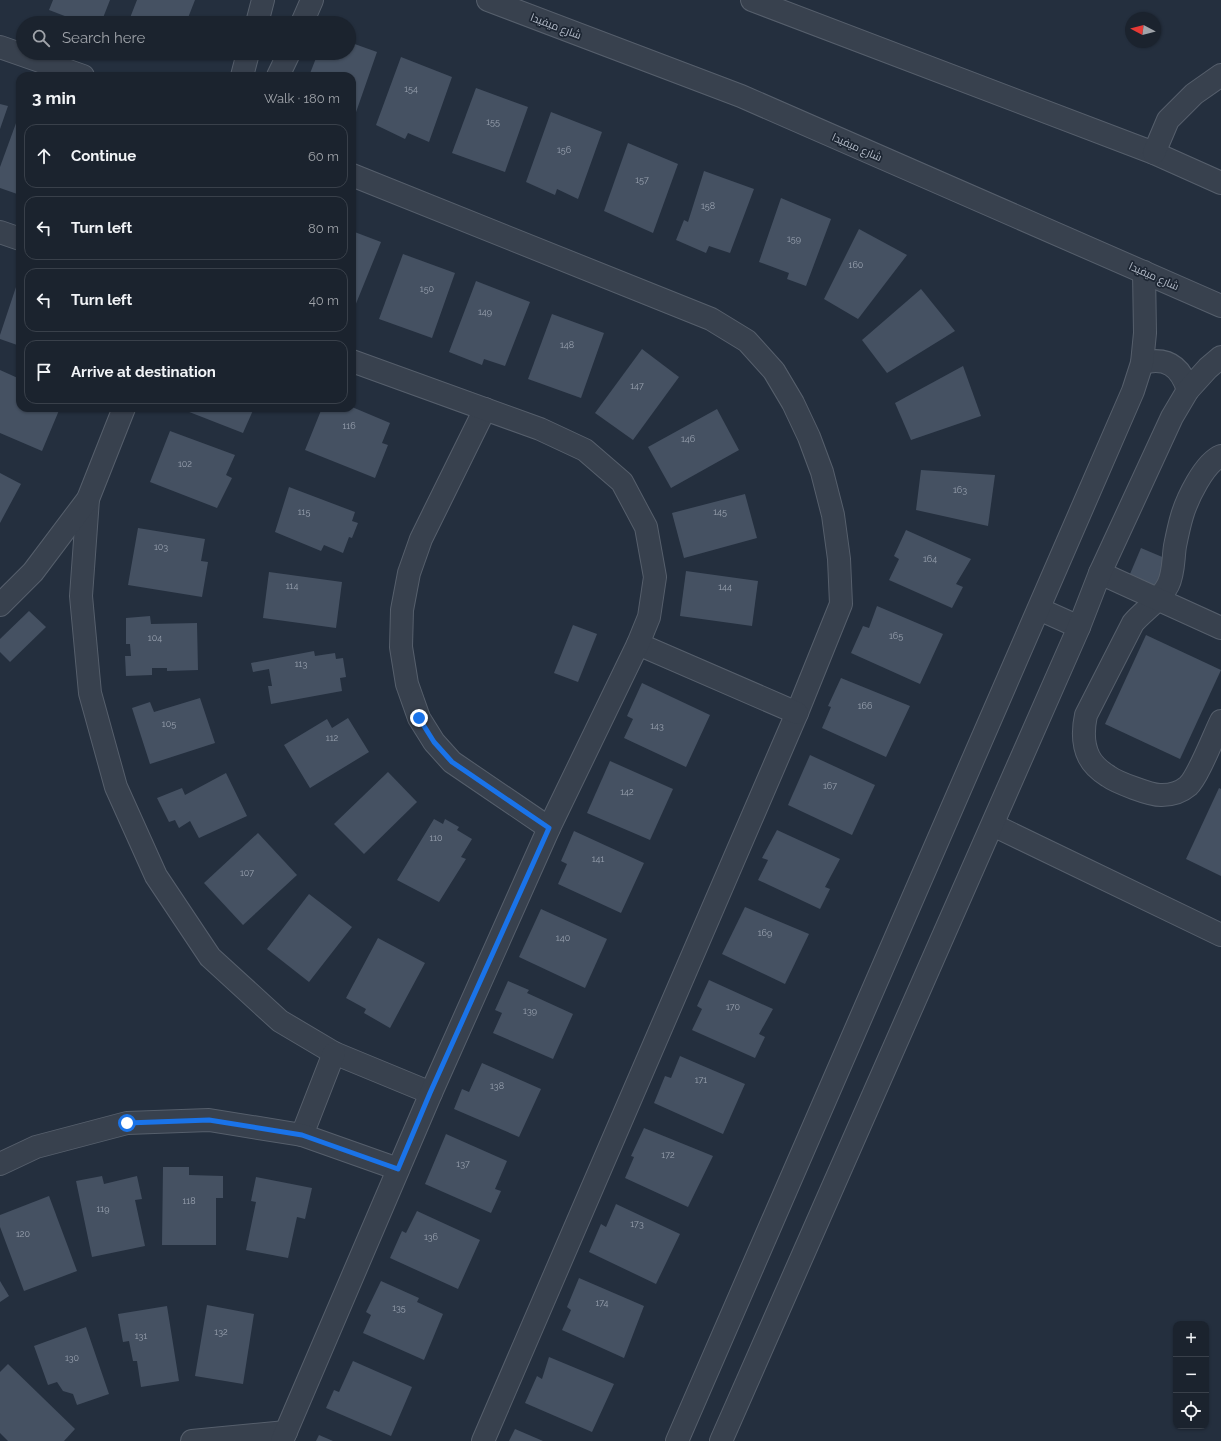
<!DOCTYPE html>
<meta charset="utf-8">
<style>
:root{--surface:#1b232e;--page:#242b36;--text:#f1f3f6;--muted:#a0a4aa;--line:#39404a}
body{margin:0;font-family:Raleway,Cairo,sans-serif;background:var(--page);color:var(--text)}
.controls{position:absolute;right:12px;bottom:12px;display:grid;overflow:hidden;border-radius:8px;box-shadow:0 1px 3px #0004}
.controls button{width:36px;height:36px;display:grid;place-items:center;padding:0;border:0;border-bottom:1px solid var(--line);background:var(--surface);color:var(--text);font:20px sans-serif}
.compass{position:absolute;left:1125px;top:12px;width:36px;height:36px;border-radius:50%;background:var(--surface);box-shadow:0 1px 3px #0004;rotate:277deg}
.stop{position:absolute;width:12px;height:12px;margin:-9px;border:3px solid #1a73e8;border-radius:50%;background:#fff}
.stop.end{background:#1a73e8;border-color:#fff;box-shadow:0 1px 4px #0008}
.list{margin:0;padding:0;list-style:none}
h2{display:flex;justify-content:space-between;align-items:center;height:52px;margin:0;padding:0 16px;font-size:17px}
h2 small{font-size:13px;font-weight:400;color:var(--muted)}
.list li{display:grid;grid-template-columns:26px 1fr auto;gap:12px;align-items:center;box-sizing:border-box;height:64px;margin:0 8px 8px;padding:0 8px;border:1px solid var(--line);border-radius:12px}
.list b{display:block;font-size:15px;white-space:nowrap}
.list em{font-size:13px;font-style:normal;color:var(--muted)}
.icon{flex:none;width:22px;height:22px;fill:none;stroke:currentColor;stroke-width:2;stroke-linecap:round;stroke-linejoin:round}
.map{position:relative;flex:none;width:1221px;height:1441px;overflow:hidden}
.search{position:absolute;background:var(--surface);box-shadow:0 1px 3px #0004;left:16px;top:16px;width:340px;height:44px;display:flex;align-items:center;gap:10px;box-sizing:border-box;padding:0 14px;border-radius:22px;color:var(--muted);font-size:15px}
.panel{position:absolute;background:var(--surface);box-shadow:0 1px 3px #0004;left:16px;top:72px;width:340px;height:340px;border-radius:12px}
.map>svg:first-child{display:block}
.building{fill:#455162}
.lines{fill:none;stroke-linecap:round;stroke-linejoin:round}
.minor-casing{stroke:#565f6c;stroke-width:24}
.minor{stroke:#38414e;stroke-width:22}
.route{stroke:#1a73e8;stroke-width:5}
.labels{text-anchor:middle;stroke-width:3.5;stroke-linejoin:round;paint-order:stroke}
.number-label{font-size:9px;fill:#98a1af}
.street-label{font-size:11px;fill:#b4bcc9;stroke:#1d2633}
</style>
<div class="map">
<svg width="1221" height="1441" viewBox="0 0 1221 1441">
<rect width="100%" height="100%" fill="#242f3e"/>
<g class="building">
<polygon points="53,0 110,0 101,23 83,23 49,10"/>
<polygon points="137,0 195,0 186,23 128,23"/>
<polygon points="349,42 377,52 354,118 352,117 352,76 309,76 318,53 349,53"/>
<polygon points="401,57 452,77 429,142 408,133 405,139 376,125"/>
<polygon points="476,88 528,107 505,172 452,153"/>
<polygon points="0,104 8,106 0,129"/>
<polygon points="551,112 602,132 578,199 557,189 555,195 526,182"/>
<polygon points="19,115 20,116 20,195 0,188 0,167"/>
<polygon points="628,143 678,164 653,233 604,211"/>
<polygon points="704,171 754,189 730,253 709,246 706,253 676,240 684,220 688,222"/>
<polygon points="781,198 831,219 806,286 787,279 789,273 759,262"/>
<polygon points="859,229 907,255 858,319 824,299"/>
<polygon points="352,231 381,242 355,306 352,305"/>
<polygon points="403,254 455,273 432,338 379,319"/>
<polygon points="476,281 530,302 505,366 484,359 482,365 449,352"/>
<polygon points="17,284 20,285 20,346 0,339 0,335"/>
<polygon points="921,289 955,331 887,373 862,340"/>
<polygon points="552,314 604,333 581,398 528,379"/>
<polygon points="642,349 679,377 633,440 595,413"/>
<polygon points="963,366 981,416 911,440 895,403"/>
<polygon points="0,370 20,379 20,408 60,408 42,451 0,433"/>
<polygon points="352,407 390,423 382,443 388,445 375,478 305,450 322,408 352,408"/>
<polygon points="179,408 254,408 243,433"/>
<polygon points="717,409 739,450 671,488 648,447"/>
<polygon points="170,431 235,455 226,475 232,478 217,508 150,482"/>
<polygon points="921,470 995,475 988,526 916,510"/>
<polygon points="0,473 21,484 0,523"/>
<polygon points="289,487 355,512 352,521 358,523 352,538 349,537 343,553 324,545 321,551 275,532"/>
<polygon points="745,494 757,538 684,558 672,513"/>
<polygon points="138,528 205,539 201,561 208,562 202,597 128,585"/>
<polygon points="906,530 971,559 956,584 963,587 952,608 889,580 899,559 894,556"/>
<polygon points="1141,548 1167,559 1156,586 1130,574"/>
<polygon points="686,571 758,581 752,626 680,616"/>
<polygon points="269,572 342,582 336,628 263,618"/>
<polygon points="877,606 943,634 920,684 851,653 863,626 869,628"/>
<polygon points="29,611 46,627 10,662 0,652 0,639"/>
<polygon points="150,616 151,624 197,623 198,670 167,671 167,668 152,668 152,675 126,676 125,656 131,656 130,644 126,644 126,618"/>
<polygon points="573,625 597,634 578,682 554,673"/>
<polygon points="1146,635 1221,670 1180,759 1105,724"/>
<polygon points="314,651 315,656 335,653 336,659 343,658 346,677 340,678 342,691 271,704 268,686 272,686 269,669 253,672 251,663"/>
<polygon points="841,678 910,706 886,757 822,728 831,707 828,706"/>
<polygon points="642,683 710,715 686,767 624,738 633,719 627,716"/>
<polygon points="200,698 215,743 150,764 132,708 150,702 154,712"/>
<polygon points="348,718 369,752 310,788 284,745 327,719 332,728"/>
<polygon points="810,755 875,785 852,835 788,805"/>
<polygon points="610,761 673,789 650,840 587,813"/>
<polygon points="388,772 417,802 364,854 334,824"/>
<polygon points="226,773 247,816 199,838 190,821 179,828 175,820 169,822 157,798 182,788 185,795"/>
<polygon points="1219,788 1221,789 1221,876 1186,859"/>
<polygon points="434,819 443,824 445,819 459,827 457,830 472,839 461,857 466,859 439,902 397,880"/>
<polygon points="777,830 840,859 825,887 830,889 820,909 758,880 768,860 762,858"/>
<polygon points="574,831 644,863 621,913 558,884 567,864 561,861"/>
<polygon points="258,833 297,875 243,925 204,883"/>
<polygon points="309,894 352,927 309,982 267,949"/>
<polygon points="745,907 809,934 785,984 722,954"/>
<polygon points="541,909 607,939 585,988 519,957"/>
<polygon points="378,938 425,963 390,1028 364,1013 366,1009 346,998"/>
<polygon points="709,980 773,1009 759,1034 765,1037 755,1058 692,1030 702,1009 697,1006"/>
<polygon points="508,981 529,990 527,993 573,1014 553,1059 493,1033 502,1013 495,1010"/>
<polygon points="680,1056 745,1084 723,1134 654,1103 665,1076 671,1078"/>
<polygon points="482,1063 541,1089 519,1137 454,1109 462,1089 469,1092"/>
<polygon points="644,1128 713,1156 688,1207 625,1178 634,1157 631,1156"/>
<polygon points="446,1134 507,1161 495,1189 501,1191 491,1213 425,1184"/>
<polygon points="163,1167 189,1167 189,1175 223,1176 223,1198 216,1198 216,1245 162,1245"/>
<polygon points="102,1176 104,1184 137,1176 142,1199 135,1200 145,1246 92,1257 76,1181"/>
<polygon points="256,1177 312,1188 305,1219 297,1217 288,1258 246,1250 256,1202 251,1201"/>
<polygon points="49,1196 77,1271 24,1291 0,1227 0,1215"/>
<polygon points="616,1204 680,1234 656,1284 589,1252 601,1224 606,1227"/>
<polygon points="417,1211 480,1240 458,1289 390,1258 402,1231 406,1233"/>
<polygon points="579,1278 644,1306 624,1358 562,1330 571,1310 567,1307"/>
<polygon points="0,1281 9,1296 0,1302"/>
<polygon points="381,1281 419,1298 417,1302 443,1314 424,1360 363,1333 371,1315 366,1312"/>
<polygon points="207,1305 254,1314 243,1384 195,1376"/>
<polygon points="167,1306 179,1381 141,1387 137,1361 133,1361 129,1341 123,1342 118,1314"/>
<polygon points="86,1327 109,1394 77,1405 73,1394 63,1391 57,1382 48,1385 34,1346"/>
<polygon points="549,1357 614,1384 592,1432 525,1403 537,1376 542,1379"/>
<polygon points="353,1361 412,1387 391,1436 326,1408 334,1390 339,1392"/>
<polygon points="8,1364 75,1429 64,1441 8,1441 0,1433 0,1372"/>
<polygon points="515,1429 543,1441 509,1441"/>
<polygon points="319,1435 333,1441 316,1441"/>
</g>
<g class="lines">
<g class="minor-casing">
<g id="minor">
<polyline points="488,0 741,96 1221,306"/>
<polyline points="752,0 1154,153 1221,183"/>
<polyline points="257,23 263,0"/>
<polyline points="302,23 312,0"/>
<polyline points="0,47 83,76"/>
<polyline points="242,76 248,53"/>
<polyline points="278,76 289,53"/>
<polyline points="1154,153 1168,120 1194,94 1221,75"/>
<polyline points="352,175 711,319 747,341 774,371 793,403 809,437 822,472 833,515 839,559 841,604 797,713 483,1441"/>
<polyline points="0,232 20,239"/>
<path d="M1142 363C1166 357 1180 365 1188 390"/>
<polyline points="485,409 421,539 409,573 402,610 401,647 407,684 419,718 434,742 452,762 549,828"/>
<path d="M1221 456C1204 463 1187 499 1182 516 1179 526 1177 536 1175 546 1173 559 1174 573 1168 585 1160 601 1144 610 1133 623L1086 715C1083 729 1082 743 1089 757 1093 765 1100 771 1108 776 1116 782 1152 796 1162 795 1171 795 1181 792 1188 786 1198 777 1214 735 1221 721"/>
<polyline points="88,499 81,596 90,693 116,787 156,876 210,957 280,1021 334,1053 431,1093"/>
<polyline points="1100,573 1221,628"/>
<polyline points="0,605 33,572 88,499 124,408"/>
<polyline points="1039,609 1079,627"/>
<polyline points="638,644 797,713"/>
<polyline points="993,825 1221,935"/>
<polyline points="302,1135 334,1053"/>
<polyline points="0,1164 36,1147 127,1123 209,1120 302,1135 398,1169"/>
<polyline points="192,1441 286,1432"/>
<polyline points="282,1441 431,1093 549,828 638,644 649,617 655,577 646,527 622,482 585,450 540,429 352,361"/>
<polyline points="677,1441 1133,391 1142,363 1145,333 1144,272"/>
<polyline points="721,1441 1079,627 1100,573 1172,417 1188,390 1208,368 1221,357"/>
</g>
</g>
<use href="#minor" class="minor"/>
</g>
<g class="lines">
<polyline class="route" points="127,1123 209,1120 302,1135 398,1169 430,1093 549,828 452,762 434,742 419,718"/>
</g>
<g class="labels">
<g class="number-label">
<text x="411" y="92">154</text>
<text x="493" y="125">155</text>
<text x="564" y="153">156</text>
<text x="642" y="183">157</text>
<text x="708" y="209">158</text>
<text x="794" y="242">159</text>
<text x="856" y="268">160</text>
<text x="427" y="292">150</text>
<text x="485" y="315">149</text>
<text x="567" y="348">148</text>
<text x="637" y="389">147</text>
<text x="349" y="429">116</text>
<text x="688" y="442">146</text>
<text x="185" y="467">102</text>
<text x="960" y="493">163</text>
<text x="304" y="515">115</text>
<text x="720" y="515">145</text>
<text x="161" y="550">103</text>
<text x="930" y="562">164</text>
<text x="292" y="589">114</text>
<text x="725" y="590">144</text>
<text x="896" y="639">165</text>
<text x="155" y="641">104</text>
<text x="301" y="667">113</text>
<text x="865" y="709">166</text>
<text x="169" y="727">105</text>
<text x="657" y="729">143</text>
<text x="332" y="741">112</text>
<text x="830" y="789">167</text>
<text x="627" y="795">142</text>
<text x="436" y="841">110</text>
<text x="598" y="862">141</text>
<text x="247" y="876">107</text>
<text x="765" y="936">169</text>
<text x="563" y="941">140</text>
<text x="733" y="1010">170</text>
<text x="530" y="1014">139</text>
<text x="701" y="1083">171</text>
<text x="497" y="1089">138</text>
<text x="668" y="1158">172</text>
<text x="463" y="1167">137</text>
<text x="189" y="1204">118</text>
<text x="103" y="1212">119</text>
<text x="637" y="1227">173</text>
<text x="23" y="1237">120</text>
<text x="431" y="1240">136</text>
<text x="602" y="1306">174</text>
<text x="399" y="1311">135</text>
<text x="221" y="1335">132</text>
<text x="141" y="1339">131</text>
<text x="72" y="1361">130</text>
</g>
<g class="street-label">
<text transform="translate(556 26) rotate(21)" y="4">شارع ميفيدا</text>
<text transform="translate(857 147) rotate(24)" y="4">شارع ميفيدا</text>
<text transform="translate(1154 276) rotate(24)" y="4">شارع ميفيدا</text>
</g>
</g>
</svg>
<div class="controls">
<button>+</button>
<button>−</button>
<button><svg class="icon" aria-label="locate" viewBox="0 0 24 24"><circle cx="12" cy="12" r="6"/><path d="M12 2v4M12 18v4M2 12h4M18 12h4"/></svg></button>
</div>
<svg class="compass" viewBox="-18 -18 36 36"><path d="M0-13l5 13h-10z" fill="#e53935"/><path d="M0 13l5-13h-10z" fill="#a0a4aa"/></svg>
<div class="stop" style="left:127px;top:1123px"></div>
<div class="stop end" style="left:419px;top:718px"></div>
<div class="search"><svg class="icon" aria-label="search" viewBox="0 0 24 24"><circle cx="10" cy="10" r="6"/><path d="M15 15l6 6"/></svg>Search here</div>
<section class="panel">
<h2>3 min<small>Walk · 180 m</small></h2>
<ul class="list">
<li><svg class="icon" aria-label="ahead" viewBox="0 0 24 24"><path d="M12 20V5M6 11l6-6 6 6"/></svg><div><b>Continue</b></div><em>60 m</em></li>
<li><svg class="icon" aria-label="left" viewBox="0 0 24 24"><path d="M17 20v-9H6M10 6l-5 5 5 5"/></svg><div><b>Turn left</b></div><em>80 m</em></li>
<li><svg class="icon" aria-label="left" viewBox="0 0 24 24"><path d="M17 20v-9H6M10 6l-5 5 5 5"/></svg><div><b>Turn left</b></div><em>40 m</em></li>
<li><svg class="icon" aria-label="arrive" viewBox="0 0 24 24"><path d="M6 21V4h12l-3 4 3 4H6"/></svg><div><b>Arrive at destination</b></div></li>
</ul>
</section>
</div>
